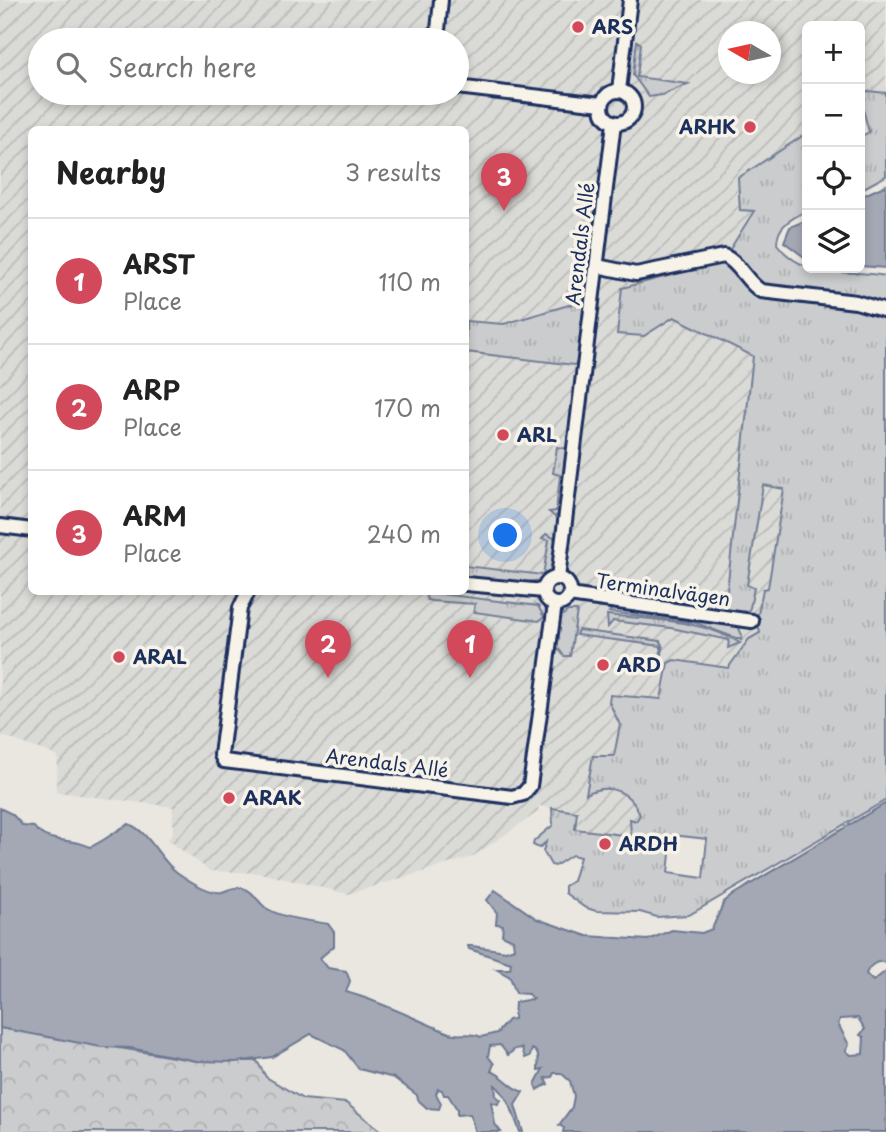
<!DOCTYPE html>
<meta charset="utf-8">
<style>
:root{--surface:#fff;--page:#f6f6f6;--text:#222;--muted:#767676;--line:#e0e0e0;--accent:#d1495b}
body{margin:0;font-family:"Playpen Sans",sans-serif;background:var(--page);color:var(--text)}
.controls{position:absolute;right:21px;top:21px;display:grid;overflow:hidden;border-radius:10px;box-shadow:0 4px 10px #0003}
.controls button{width:63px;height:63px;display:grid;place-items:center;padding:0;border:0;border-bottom:2px solid var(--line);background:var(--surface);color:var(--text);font:35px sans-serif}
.compass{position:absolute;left:718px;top:21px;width:63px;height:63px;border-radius:50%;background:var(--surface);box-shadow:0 4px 10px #0003;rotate:279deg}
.you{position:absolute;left:506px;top:536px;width:24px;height:24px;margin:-18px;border:5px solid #fff;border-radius:50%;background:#1a73e8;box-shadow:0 0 0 10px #1a73e833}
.badge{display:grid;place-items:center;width:46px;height:46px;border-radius:50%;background:var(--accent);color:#fff;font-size:23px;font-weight:700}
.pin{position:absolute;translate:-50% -58px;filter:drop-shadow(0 2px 4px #0008)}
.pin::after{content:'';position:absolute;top:37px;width:24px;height:21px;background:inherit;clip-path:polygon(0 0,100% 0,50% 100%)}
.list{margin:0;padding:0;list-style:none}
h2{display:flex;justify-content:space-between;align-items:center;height:91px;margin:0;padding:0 28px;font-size:30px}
h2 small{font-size:23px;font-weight:400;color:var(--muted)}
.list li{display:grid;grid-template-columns:46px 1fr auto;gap:21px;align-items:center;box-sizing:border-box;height:126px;padding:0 28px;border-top:2px solid var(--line)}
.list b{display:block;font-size:26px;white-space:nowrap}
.list p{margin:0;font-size:23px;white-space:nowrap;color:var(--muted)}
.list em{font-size:23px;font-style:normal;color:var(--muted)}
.icon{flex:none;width:38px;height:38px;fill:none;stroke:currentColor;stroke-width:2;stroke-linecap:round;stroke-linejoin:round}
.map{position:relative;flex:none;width:886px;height:1132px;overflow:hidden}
.search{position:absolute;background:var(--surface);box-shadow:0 4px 10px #0003;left:28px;top:28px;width:441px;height:77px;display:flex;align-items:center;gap:18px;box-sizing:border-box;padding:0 24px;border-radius:38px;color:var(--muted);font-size:26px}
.panel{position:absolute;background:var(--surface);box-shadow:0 4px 10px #0003;left:28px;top:126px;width:441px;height:469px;border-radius:10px}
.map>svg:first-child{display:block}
.industrial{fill:url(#industrial-furrows);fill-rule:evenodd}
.grass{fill:url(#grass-tufts);stroke:#737e96;stroke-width:2;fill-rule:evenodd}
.forest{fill:url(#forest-crowns);stroke:#737e96;stroke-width:2}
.water{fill:#a3a8b4;stroke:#6d7892;stroke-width:2;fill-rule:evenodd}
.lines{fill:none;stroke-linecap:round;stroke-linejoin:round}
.minor-casing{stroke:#1b2f5e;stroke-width:18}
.minor{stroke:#f7f3e8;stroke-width:12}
.poi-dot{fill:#d1495b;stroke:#f7f3e8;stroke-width:2.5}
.labels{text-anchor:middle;stroke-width:7;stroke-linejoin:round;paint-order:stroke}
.poi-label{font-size:19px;font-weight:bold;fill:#1b2f5e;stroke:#f7f3e8;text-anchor:start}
.street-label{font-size:19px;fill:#1b2f5e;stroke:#f7f3e8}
</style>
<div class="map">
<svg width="886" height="1132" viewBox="0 0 886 1132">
<defs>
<pattern id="industrial-furrows" width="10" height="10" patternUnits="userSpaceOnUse" patternTransform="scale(1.75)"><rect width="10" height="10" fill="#dadad6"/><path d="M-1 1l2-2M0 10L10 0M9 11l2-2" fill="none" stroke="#babbba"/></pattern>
<pattern id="grass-tufts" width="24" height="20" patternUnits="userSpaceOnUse" patternTransform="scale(1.75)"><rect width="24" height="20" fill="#cbcccd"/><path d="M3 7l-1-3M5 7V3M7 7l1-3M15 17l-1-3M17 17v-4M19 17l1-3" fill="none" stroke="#aeb0b2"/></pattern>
<pattern id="forest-crowns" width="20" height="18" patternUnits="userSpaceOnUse" patternTransform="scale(1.75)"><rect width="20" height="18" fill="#cbcccd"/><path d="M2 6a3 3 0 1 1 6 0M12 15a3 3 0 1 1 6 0" fill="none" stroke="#aeb0b2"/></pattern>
</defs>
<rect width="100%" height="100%" fill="#eae7e0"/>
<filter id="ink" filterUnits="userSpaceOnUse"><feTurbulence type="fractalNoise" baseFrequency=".0143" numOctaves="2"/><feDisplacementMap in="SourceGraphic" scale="14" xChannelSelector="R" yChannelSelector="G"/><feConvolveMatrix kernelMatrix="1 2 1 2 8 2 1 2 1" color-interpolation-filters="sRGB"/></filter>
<g filter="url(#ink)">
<path class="industrial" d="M0 0H886V93L868 91 860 98V26H807V133L738 178 755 210 741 235 722 262 644 336 674 317 753 356 725 609 747 585 763 485 784 488 760 633 749 639 728 668 674 660 663 675 661 700 611 695 609 702 620 725 613 756 593 757 587 793 604 788 617 790 636 803 640 815 636 821 630 820 631 836 575 829 576 812 539 806 538 812 472 857 348 894 260 873 210 871 168 840 173 833V807L56 792 58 756 0 735ZM728 32H770V74H728ZM40 40H457V93H40ZM32 130H466V592H32Z"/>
<g class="grass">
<polygon points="637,41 641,44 637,77 688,84 662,95 649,97 633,75"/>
<polygon points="867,91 886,93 886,176 860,190 860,137 869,132 860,98"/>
<path d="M807 133V210C792 219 777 225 777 244 806 282 846 268 886 276V800L689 915 657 917 640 912 596 911 584 907 565 893V886L573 881 580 857 572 855 555 866 551 865 543 851 546 842 539 848 533 845 534 841 553 825 552 808 577 812 575 829 631 836 630 819 636 821 640 815C631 792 610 782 586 794L593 756H614L620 725 609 702 610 695 661 699 668 663 674 660 728 668 749 639 760 633 757 619 763 589 768 588 784 489 763 485 747 585 754 588 750 608 746 613 725 609 753 356 674 317 644 336 617 334 622 288 722 262 754 211 740 210 738 178ZM672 835 707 839 703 878 668 873Z"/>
<polygon points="586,300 579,361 574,365 466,352 466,321 504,324"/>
<polygon points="557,447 568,449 559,513 555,517 549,512 556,511 560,475 553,473"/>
<polygon points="546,534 556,539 551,568 542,580 520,583 466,579 466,566 543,575 549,540 542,539"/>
<polygon points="425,592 538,606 544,617 539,621 474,612 475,604 432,601 427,600"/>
<polygon points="613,608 730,623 738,626 742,635 741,640 696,623 609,612"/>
<polygon points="568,611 577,611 570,656 564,656 555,644 559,618"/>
<path d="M607 615C651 620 702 619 740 643L728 648 729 640 671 628 613 621 608 627Z"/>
<polygon points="578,630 660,641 663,647 661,662 661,646 576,635"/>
</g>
<polygon class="forest" points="0,1028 197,1061 257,1061 266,1077 303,1099 346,1103 382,1132 0,1132"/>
<g class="water">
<polygon points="886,185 886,268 860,266 860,197"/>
<polygon points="807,220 807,259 784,242 790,227"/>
<path d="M886 803V963C877 959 869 966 866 974L873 981 886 971V1132H563L564 1128 559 1125 572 1107 574 1096 570 1081 561 1073H554L552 1077 545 1078 548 1084 537 1090 535 1084 543 1069 538 1070C538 1062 541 1053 532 1049L530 1056 525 1058 522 1048 515 1049 508 1055 500 1045 490 1046 488 1056 494 1064 491 1071C502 1074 511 1088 523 1092L515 1105 523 1132H520C513 1114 509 1097 495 1085L496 1096 501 1100 498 1104 491 1102 495 1124 501 1132H475L470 1114 457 1115V1109L448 1095H444L442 1090 438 1089 436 1094 441 1103 439 1109 427 1108 418 1100 417 1095 394 1078 359 1069 344 1050 311 1034 272 1057 236 1062 197 1061 130 1048 101 1047 0 1028V808L12 814 23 826 34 827C47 845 72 837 90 847 105 841 116 830 129 824 152 834 158 859 178 873 188 880 209 894 222 892 229 890 234 886 242 888 254 890 257 902 266 908 284 919 308 920 328 924L334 932V946L320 958 328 968 346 971 350 981 346 992C383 1002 414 1019 449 1033 460 1037 469 1031 481 1037L497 1033 508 1020 514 1019 515 1002 533 999 528 994 516 993 510 977 496 969H510L511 963 469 949 468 946H472L506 951 514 948 513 940 502 935 503 925 496 924 497 913 487 900 495 890 537 919 587 936 648 940 672 930 702 933 712 929 724 902 734 894ZM858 1018 865 1029 860 1035 864 1037 863 1054 851 1055 846 1051 849 1045 838 1024 840 1019Z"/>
</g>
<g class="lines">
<g class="minor-casing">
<g id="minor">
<polyline points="437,40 441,0"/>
<polyline points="457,87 601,104"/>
<polyline points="619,90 630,0"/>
<circle cx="618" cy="107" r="16"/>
<path d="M597 266 636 274 724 256C739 262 746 282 761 291L856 302 886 311"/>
<polyline points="0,526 32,530"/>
<polyline points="558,578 614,123"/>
<circle cx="557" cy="591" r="13"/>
<polyline points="466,584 544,591"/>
<polyline points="248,592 240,608 221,755 224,761 512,797 523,794 530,786 555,604"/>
<polyline points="569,595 752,621"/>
</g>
</g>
<use href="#minor" class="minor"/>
</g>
</g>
<g class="poi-dot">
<circle cx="578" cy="27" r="7"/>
<circle cx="750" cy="127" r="7"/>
<circle cx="503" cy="435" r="7"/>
<circle cx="119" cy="657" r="7"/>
<circle cx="603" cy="665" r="7"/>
<circle cx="229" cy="798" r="7"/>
<circle cx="605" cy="844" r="7"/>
</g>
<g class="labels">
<g class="poi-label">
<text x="592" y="34">ARS</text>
<text x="736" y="134" text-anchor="end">ARHK</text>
<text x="517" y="442">ARL</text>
<text x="133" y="664">ARAL</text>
<text x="617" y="672">ARD</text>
<text x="243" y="805">ARAK</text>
<text x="619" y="851">ARDH</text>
</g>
<g class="street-label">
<text transform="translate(580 244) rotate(-83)" y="7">Arendals Allé</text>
<text transform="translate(663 590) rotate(8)" y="7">Terminalvägen</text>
<text transform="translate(387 763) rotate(7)" y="7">Arendals Allé</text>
</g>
</g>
</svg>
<div class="controls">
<button>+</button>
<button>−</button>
<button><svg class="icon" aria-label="locate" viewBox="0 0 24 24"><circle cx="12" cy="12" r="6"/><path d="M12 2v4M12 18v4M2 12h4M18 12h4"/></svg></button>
<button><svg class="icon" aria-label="layers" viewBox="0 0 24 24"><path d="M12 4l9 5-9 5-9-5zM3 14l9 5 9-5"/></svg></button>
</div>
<svg class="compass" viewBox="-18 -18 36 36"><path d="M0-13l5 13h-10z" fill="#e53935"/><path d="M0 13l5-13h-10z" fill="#767676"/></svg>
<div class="you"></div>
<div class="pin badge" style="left:470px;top:678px">1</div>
<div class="pin badge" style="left:328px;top:678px">2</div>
<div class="pin badge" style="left:504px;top:211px">3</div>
<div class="search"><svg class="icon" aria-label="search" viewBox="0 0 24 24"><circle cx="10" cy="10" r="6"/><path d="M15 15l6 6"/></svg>Search here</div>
<section class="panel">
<h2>Nearby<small>3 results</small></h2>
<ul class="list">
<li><span class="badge">1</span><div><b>ARST</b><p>Place</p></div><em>110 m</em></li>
<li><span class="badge">2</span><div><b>ARP</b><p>Place</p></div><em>170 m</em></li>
<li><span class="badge">3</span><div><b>ARM</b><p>Place</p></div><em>240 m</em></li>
</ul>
</section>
</div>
